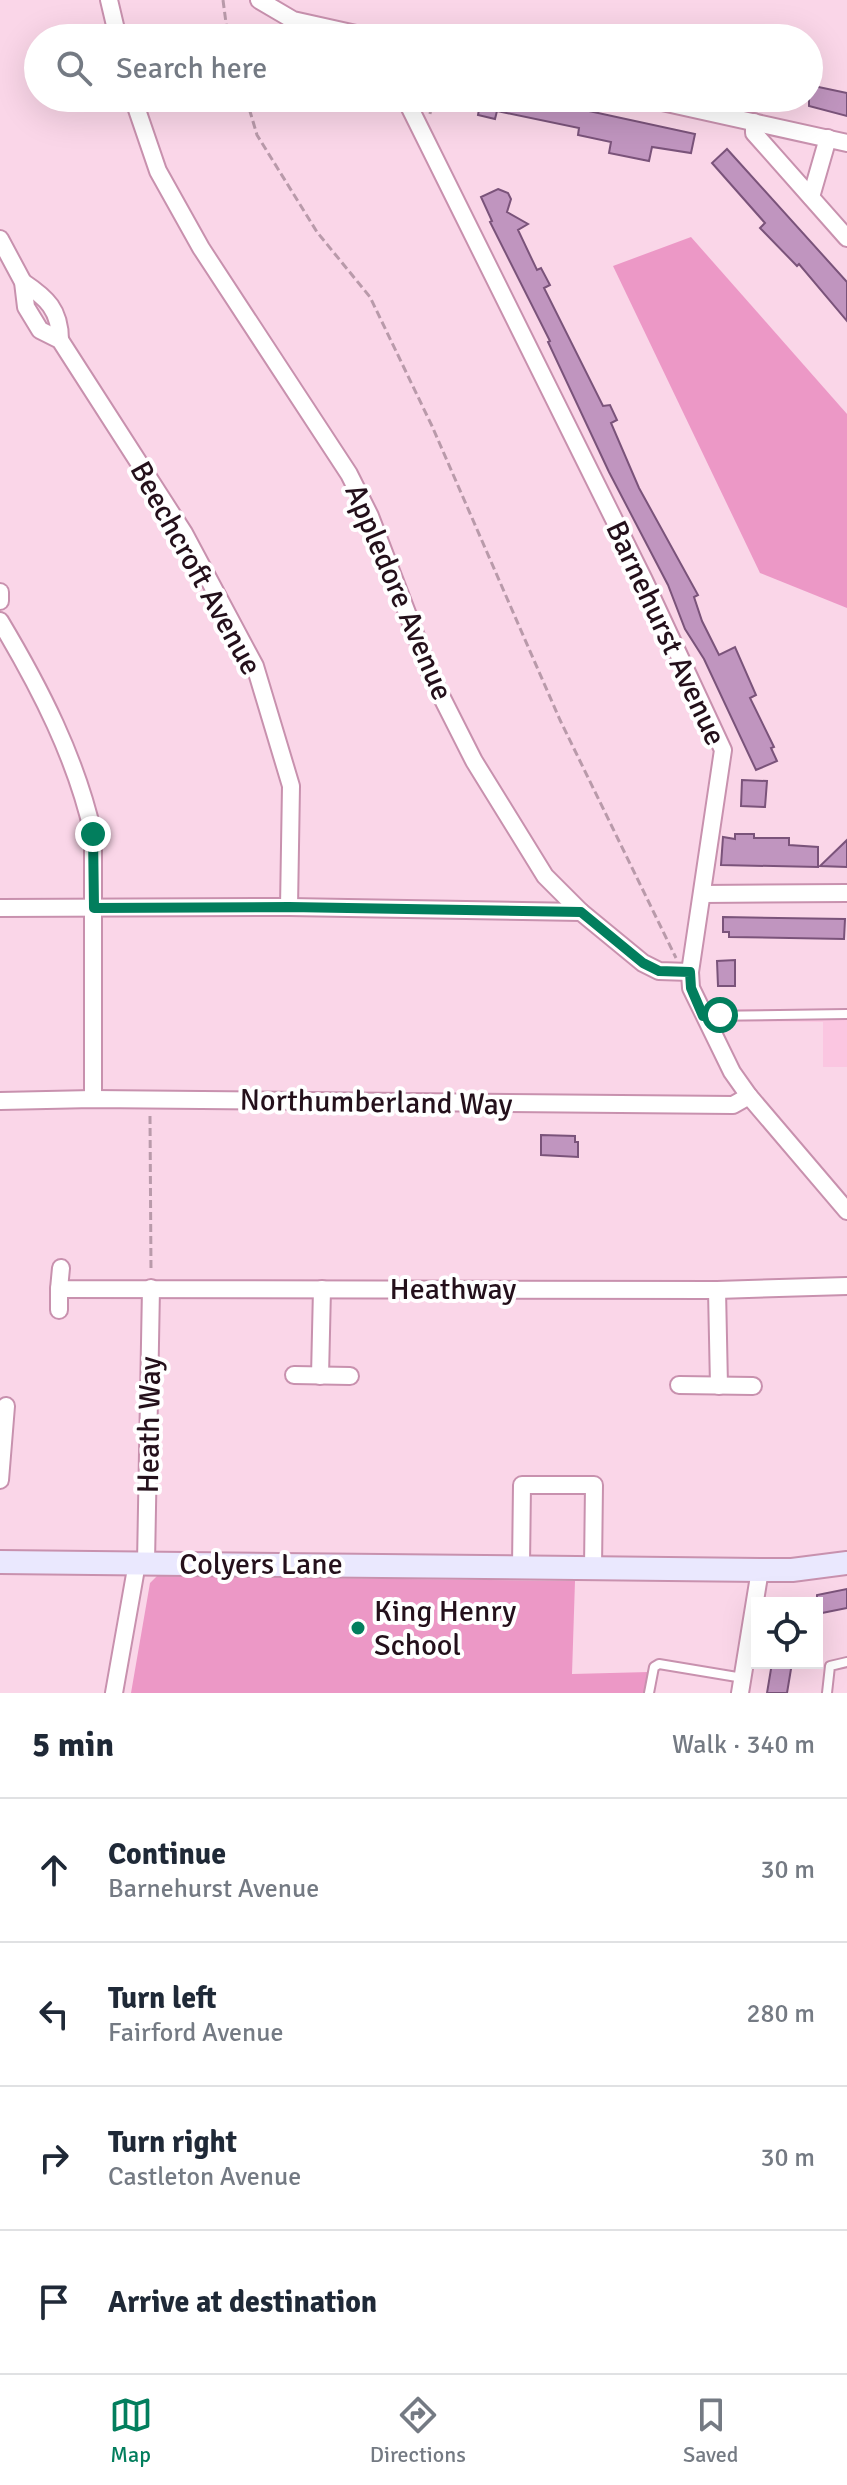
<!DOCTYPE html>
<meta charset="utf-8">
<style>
:root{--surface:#fff;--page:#f2f2f3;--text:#1f2937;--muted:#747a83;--line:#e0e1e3;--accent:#027e5d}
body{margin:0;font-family:Signika,sans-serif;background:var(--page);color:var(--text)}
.controls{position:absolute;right:24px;bottom:24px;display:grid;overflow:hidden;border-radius:0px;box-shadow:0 8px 32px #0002}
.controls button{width:72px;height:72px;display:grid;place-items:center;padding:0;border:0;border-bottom:2px solid var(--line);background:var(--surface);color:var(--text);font:40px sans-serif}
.stop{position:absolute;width:24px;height:24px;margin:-18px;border:6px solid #027e5d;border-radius:50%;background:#fff}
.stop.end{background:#027e5d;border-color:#fff;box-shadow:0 2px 8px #0008}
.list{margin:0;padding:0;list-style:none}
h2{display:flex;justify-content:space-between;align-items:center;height:104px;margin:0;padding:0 32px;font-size:34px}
h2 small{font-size:26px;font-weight:400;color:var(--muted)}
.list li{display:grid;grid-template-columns:52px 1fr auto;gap:24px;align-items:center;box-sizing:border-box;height:144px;padding:0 32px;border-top:2px solid var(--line)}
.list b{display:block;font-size:30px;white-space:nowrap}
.list p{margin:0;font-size:26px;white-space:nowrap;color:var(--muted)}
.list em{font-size:26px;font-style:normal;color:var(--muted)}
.icon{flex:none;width:44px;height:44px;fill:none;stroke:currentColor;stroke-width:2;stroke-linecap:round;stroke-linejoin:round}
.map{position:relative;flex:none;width:847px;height:1693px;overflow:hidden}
.search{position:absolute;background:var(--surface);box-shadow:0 8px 32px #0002;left:24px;right:24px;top:24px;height:88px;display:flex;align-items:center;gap:20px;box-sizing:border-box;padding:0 28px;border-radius:44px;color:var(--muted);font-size:30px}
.sheet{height:680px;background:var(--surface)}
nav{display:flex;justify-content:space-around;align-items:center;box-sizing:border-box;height:112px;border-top:2px solid var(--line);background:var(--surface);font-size:22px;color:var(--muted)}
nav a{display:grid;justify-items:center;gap:4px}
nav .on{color:var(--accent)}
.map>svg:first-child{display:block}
.built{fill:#fbc6e1}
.green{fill:#ec98c6}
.building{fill:#c095bf;stroke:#7a537a;stroke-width:2}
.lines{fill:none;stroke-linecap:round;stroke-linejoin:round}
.lane-casing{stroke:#c891ae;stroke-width:12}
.street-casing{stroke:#c891ae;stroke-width:20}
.secondary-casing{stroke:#c891ae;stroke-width:26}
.path{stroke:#b99aaa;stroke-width:3;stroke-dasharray:8 4;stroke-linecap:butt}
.lane{stroke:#fff;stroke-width:8}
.street{stroke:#fff;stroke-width:16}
.secondary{stroke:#eae8fe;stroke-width:22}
.route{stroke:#027e5d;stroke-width:10}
.poi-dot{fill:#027e5d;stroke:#fff;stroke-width:3}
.labels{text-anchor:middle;stroke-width:8;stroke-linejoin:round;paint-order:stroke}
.street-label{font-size:30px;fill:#24101b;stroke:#fff}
.poi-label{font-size:30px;fill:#24101b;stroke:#fff;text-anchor:start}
</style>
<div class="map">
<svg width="847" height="1693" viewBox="0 0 847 1693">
<rect width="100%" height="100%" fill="#fad6e8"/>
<polygon class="built" points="716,1009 847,1009 847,1067 823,1067 823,1022 723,1021"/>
<g class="green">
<polygon points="691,237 847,414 847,608 760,573 613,266"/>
<polygon points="157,1576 575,1581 572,1674 649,1672 646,1693 131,1693 150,1583"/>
</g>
<g class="building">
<polygon points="809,85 847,93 847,116 809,106"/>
<polygon points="481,98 529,98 695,134 691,153 652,147 649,161 609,153 611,142 578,135 579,128 497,111 495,119 478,115"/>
<polygon points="727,149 847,282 847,321 799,264 797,266 760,228 765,223 712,163"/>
<polygon points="498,189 508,193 511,199 507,212 528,224 518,230 537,270 541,268 550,285 544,288 603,406 610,405 617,420 611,423 639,488 698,595 694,597 702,621 719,655 735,647 756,695 750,698 774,747 771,748 777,761 756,770 704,659 685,629 668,585 609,472 548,342 550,341 490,222 492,221 481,197"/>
<polygon points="742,780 767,781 765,807 741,806"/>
<polygon points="735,834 754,834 754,838 789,838 789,845 818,847 818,867 721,865 723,837 735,839"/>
<polygon points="847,840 847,867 820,866"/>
<polygon points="723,917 845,919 844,939 729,937 729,932 723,932"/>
<polygon points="735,960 735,986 718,986 717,961"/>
<polygon points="541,1135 575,1136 575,1142 578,1142 578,1157 541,1155"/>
<polygon points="847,1589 847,1608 817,1614 817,1595"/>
<polygon points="772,1663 792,1663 787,1693 767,1693"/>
</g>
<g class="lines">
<g class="lane-casing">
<g id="lane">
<polyline points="704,1016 847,1014"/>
<polyline points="649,1693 654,1667 659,1664 743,1678"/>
<polyline points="827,1693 830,1666 847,1662"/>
</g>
</g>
<g class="street-casing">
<g id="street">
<polyline points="109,0 118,38"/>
<polyline points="259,0 293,20 374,38"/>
<polyline points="133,98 158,171 201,248 349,474 370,516 432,678 474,761 545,876 581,912"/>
<polyline points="405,98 644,580 723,750 690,972 691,988 732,1072 749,1096 847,1211"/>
<polyline points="644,98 847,143"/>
<polyline points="754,122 754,133 847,238"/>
<polyline points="811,197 828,138"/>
<polyline points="0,239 23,282 26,307 40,330 60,340 184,533 255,666 291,786 289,907"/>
<path d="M23 282C47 298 60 310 60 340"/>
<polyline points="0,592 0,601"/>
<path d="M0 621C40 688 76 758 93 834V1099"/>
<polyline points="703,894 847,893"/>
<polyline points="0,908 289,907 581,912 643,963 659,971 690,972"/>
<polyline points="0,1101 93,1099 733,1105 749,1096"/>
<polyline points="61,1268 59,1289 717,1290 847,1286"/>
<polyline points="717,1290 719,1386"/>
<polyline points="59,1310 59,1289"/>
<polyline points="294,1375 350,1376"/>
<polyline points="320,1376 322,1289"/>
<polyline points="679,1385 753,1386"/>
<polyline points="0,1480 6,1406"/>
<polyline points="146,1563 151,1288"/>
<polyline points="521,1566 522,1485 594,1485 593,1568"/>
<polyline points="114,1693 137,1563"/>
<polyline points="740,1693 760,1570"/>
</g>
</g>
<g class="secondary-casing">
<polyline id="secondary" points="0,1562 760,1570 792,1570 847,1563"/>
</g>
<g class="path">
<polyline points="223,0 228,38"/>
<polyline points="246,98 257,135 317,232 370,297 432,426 560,720 676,958"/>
<polyline points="430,114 433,98"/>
<polyline points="150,1116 151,1272"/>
</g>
<use href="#lane" class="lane"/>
<use href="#street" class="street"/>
<use href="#secondary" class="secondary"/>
</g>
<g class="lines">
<polyline class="route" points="93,834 94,908 289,907 581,912 643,963 659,971 690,972 691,988 703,1016 720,1015"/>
</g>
<circle class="poi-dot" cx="358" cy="1628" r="8"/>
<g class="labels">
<g class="street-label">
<text transform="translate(196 568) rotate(61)" y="10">Beechcroft Avenue</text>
<text transform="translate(399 592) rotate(67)" y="10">Appledore Avenue</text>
<text transform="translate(666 633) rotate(65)" y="10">Barnehurst Avenue</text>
<text transform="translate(376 1102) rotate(1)" y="10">Northumberland Way</text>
<text x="453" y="1299">Heathway</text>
<text transform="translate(149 1425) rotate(-89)" y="10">Heath Way</text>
<text x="261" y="1574">Colyers Lane</text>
</g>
<g class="poi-label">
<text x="374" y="1621">King Henry<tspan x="374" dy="34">School</tspan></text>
</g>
</g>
</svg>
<div class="controls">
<button><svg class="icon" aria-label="locate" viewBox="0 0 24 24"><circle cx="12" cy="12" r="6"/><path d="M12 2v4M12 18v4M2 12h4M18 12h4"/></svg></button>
</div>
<div class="stop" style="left:720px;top:1015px"></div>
<div class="stop end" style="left:93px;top:834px"></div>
<div class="search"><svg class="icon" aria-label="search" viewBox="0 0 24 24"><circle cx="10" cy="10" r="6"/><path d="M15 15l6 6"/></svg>Search here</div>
</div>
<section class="sheet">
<h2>5 min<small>Walk · 340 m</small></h2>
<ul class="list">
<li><svg class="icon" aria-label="ahead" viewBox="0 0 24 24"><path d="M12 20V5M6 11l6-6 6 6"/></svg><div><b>Continue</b><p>Barnehurst Avenue</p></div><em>30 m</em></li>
<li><svg class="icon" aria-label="left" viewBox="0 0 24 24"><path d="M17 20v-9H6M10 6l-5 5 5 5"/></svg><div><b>Turn left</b><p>Fairford Avenue</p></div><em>280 m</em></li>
<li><svg class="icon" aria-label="right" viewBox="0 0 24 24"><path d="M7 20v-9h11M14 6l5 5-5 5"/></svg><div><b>Turn right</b><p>Castleton Avenue</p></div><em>30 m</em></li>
<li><svg class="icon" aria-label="arrive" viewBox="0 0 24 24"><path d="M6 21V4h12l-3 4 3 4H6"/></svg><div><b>Arrive at destination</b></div></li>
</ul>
</section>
<nav>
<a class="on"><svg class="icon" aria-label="map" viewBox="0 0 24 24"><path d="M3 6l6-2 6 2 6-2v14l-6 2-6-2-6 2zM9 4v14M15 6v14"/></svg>Map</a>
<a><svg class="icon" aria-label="directions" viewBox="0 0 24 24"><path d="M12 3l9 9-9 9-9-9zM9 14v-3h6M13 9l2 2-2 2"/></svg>Directions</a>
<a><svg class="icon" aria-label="saved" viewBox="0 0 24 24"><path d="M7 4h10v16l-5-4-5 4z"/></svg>Saved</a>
</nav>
